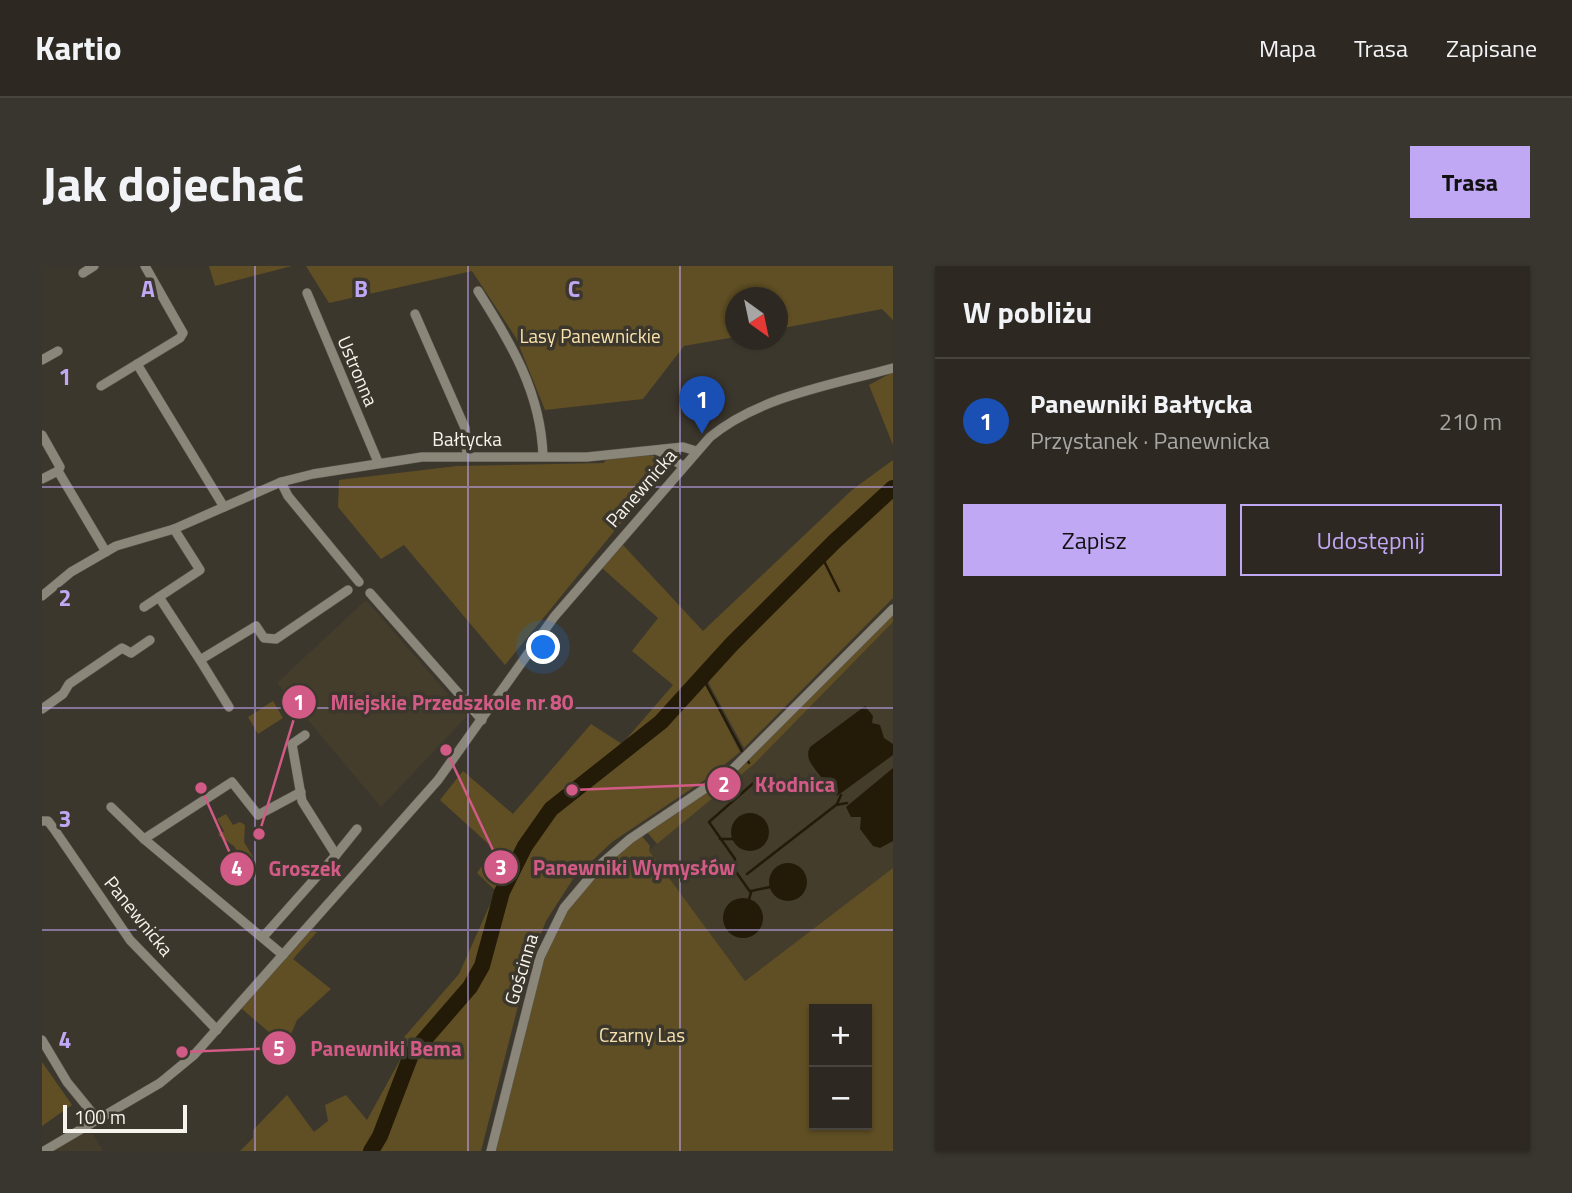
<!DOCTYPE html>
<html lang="pl">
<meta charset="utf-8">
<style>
:root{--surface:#2d2922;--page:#39352f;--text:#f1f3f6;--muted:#a7a6a5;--line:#484540;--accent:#c0a8f4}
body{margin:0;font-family:"Titillium Web",sans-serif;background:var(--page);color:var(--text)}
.controls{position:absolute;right:21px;bottom:21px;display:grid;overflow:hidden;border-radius:0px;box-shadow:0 2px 5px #0004}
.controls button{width:63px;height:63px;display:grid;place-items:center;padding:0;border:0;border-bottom:2px solid var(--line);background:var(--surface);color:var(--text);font:35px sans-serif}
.compass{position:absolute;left:683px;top:21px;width:63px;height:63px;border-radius:50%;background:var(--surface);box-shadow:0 2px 5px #0004;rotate:147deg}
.scale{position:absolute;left:21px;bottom:18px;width:124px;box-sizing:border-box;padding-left:7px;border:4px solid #f6f3ec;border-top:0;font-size:19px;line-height:24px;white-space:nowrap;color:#f6f3ec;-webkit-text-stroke:5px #3c372d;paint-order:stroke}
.you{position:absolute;left:502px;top:382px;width:24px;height:24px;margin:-18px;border:5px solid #fff;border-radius:50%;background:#1a73e8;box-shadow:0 0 0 10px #1a73e833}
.badge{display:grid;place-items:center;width:46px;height:46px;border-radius:50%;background:var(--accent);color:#fff;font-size:23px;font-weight:700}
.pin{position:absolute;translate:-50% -58px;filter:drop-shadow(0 2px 4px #0008)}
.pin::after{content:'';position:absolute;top:37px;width:24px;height:21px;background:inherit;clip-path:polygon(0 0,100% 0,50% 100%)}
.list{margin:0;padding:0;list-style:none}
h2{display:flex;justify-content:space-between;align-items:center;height:91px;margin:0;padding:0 28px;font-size:30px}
h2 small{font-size:23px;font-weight:400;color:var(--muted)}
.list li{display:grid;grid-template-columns:46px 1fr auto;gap:21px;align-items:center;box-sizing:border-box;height:126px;padding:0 28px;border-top:2px solid var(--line)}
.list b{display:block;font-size:26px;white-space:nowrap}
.list p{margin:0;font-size:23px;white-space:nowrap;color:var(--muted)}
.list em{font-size:23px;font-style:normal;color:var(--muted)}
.actions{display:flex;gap:14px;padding:21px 28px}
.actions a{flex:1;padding:16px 0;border:2px solid var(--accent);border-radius:0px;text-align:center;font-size:24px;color:var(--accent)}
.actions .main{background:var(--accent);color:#111}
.map{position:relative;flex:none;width:851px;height:885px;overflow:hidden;border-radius:0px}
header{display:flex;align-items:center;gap:42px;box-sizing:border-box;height:98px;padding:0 35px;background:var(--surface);border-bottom:2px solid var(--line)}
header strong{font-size:33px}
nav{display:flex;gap:38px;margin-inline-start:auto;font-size:24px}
.intro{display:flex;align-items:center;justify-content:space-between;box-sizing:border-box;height:168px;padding:0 42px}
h1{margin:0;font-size:49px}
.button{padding:18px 32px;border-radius:0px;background:var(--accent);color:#111;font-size:24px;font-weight:700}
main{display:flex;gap:42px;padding:0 42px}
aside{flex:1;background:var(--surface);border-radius:0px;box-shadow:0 2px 5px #0004}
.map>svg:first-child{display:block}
.built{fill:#443d2c}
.green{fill:#604f24;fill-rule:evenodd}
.water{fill:#231b07}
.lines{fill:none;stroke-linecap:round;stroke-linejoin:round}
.stream{stroke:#231b07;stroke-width:2.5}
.river{stroke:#231b07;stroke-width:16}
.minor-casing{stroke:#5a564d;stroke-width:10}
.minor{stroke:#8b867a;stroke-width:9}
.grid{fill:none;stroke:#c0a8f4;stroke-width:2;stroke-opacity:0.55}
.labels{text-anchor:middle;stroke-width:7;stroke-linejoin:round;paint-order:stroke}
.park-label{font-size:19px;fill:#f9e3ad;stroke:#3c372d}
.street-label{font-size:19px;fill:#f6f3ec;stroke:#3c372d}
.grid-label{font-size:23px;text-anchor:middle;font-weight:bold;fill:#c0a8f4;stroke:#3c372d;stroke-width:7;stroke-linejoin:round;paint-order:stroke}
.leader{fill:none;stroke:#d25a86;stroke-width:2.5}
.callout-dot{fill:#d25a86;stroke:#3c372d;stroke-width:2.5}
.mark-label{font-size:21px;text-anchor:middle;font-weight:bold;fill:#fff}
.callout-label{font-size:21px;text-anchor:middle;font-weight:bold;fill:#d25a86;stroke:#3c372d;stroke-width:7;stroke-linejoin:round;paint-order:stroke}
</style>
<header>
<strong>Kartio</strong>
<nav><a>Mapa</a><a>Trasa</a><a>Zapisane</a></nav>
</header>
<div class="intro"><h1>Jak dojechać</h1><a class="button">Trasa</a></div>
<main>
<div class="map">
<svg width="851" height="885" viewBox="0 0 851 885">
<rect width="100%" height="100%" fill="#3c372d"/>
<g class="built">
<polygon points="324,334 425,450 339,541 235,417"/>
<polygon points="851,356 851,602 703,715 606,585 712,497"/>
<polygon points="40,866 51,868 61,885 8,885"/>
</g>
<g class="green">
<polygon points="167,0 250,0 173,20"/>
<polygon points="264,0 851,0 851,54 840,43 736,63 736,32 694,32 693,71 642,80 601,133 503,144 474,72 430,5 287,37"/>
<polygon points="851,106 851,179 827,119"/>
<polygon points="610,189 627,198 463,399 362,279 339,293 296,241 297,214 415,200 562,197 564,193"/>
<polygon points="851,194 851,217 785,276 617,452 578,486 505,539 475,584 456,631 436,700 421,724 367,786 354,813 335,869 323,885 198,885 211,872 211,864 245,829 272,866 286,855 283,839 304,829 325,854 364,783 357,777 417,708 454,625 435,607 452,583 398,534 421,505 471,548 549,458 580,478 631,419 590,385 616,352 560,302 581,279 661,365 810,224"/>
<polygon points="851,226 851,332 702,482 667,418 666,407 795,277"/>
<polygon points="851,349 851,356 712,498 615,578 605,566 698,503"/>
<polygon points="661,413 698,486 670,509 570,576 531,613 504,655 486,701 439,885 335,885 342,874 360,814 371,793 440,707 462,626 486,581 510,546 620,458"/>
<polygon points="231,435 241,452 216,468 206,451"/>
<polygon points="184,548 191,559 198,556 203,559 202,576 211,591 202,597 192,580 176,569 182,565 175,553"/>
<path d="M599 569 608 580 607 585 703 715 851 602V885H453C472 810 489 693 534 632 552 608 575 588 599 569ZM772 743H825V859H772Z"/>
<polygon points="269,665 275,666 251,693 289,723 255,754 247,773 250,777 243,780 199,742"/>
<polygon points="0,796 30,839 0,860"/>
</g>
<g class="water">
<path d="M823 440 831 450 830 457 838 459 842 472 851 478V489L795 530 787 522 790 512 779 511C772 501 762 493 768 481Z"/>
<polygon points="851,502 851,575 838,582 831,580 818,563 819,551 809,551 804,541"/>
<circle cx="708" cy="566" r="19"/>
<circle cx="746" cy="616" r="19"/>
<circle cx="701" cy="652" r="20"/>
</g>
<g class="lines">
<g class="stream">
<polyline points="779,289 797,325"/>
<polyline points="663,407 664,418 700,485"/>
<polyline points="706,495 707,497"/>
<polyline points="795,538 799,529"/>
<polyline points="678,573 691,573"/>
<polyline points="705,608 794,539 805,537"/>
<polyline points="709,625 728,621"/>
<polyline points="707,633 709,627 692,603 693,593 667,556 716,513 716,510"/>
<polyline points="397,747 403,749"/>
</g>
<polyline class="river" points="329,885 338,870 369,789 428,721 440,700 460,626 483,580 509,543 619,456 689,379 792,276 851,222"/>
<g class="minor-casing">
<g id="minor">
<polyline points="41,7 52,0"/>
<path d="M436 25C469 77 499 127 501 190"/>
<polyline points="265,27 336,196"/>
<polyline points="373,48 423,162 425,189"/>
<polyline points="0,94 16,85"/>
<polyline points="95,98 182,241"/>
<polyline points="59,120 138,72 141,67 103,0"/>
<polyline points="0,169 18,201 16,205 64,286"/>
<polyline points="616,185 641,200"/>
<polyline points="0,213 16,205"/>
<polyline points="239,216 246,230 317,316"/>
<polyline points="132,263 158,304 117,331 158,394"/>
<polyline points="328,327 440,454"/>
<polyline points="0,330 29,306 74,280 132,263 239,216 271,208 380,191 545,191 641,181 654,185"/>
<polyline points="102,341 117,331"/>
<polyline points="187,441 158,394 214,360 222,372 234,373 306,324"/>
<polyline points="0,443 21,428 27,418 80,382 89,387 108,374"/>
<polyline points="69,541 102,573 241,689"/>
<polyline points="0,555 6,555 12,563 88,674 175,764"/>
<polyline points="102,573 190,516 216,549 259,526"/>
<polyline points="294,589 315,563"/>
<polyline points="221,671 294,589 260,535 250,478 263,469"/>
<polyline points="0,774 25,816 56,854"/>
<path d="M2 885 118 817 152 789 396 514 512 351 668 171C718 130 790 119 851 102"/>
<polyline points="449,885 498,691 522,642 559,598 588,573 689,505 851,343"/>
</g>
</g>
<use href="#minor" class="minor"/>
</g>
<path class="grid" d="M213 0V885M426 0V885M638 0V885M0 221H851M0 442H851M0 664H851"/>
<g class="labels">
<g class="park-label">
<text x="548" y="77">Lasy Panewnickie</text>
<text x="600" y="776">Czarny Las</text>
</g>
<g class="street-label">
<text transform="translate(316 105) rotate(67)" y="7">Ustronna</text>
<text x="425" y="180">Bałtycka</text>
<text transform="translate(599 222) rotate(-49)" y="7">Panewnicka</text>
<text transform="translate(97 650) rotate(51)" y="7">Panewnicka</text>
<text transform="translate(479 703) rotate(-73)" y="7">Gościnna</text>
</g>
</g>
<g class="grid-label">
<text x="106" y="31">A</text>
<text x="319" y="31">B</text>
<text x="532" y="31">C</text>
<text x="23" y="119">1</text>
<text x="23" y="340">2</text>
<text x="23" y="561">3</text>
<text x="23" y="782">4</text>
</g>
<path class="leader" d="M217 568L257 436M530 524L682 518M404 484L459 601M159 522L195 603M140 786L237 782"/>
<g class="callout-dot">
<circle cx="217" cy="568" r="7"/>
<circle cx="530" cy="524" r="7"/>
<circle cx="404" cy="484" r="7"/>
<circle cx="159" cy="522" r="7"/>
<circle cx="140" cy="786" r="7"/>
<circle cx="257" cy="436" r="18"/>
<circle cx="682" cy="518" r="18"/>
<circle cx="459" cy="601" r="18"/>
<circle cx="195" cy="603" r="18"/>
<circle cx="237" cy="782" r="18"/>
</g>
<g class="mark-label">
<text x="257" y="444">1</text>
<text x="682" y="526">2</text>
<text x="459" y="609">3</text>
<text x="195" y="610">4</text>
<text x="237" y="790">5</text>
</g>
<g class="callout-label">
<text x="410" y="444">Miejskie Przedszkole nr 80</text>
<text x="753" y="526">Kłodnica</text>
<text x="592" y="609">Panewniki Wymysłów</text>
<text x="263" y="610">Groszek</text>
<text x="344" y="790">Panewniki Bema</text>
</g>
</svg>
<div class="controls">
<button>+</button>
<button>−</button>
</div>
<svg class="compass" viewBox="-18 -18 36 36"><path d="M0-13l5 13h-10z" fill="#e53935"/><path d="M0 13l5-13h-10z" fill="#a7a6a5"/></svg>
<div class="scale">100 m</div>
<div class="you"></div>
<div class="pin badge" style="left:660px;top:168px;background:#1a4fb4">1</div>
</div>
<aside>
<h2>W pobliżu<small></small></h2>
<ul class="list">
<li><span class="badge" style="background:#1a4fb4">1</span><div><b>Panewniki Bałtycka</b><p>Przystanek · Panewnicka</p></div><em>210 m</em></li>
</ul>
<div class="actions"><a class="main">Zapisz</a><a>Udostępnij</a></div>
</aside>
</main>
